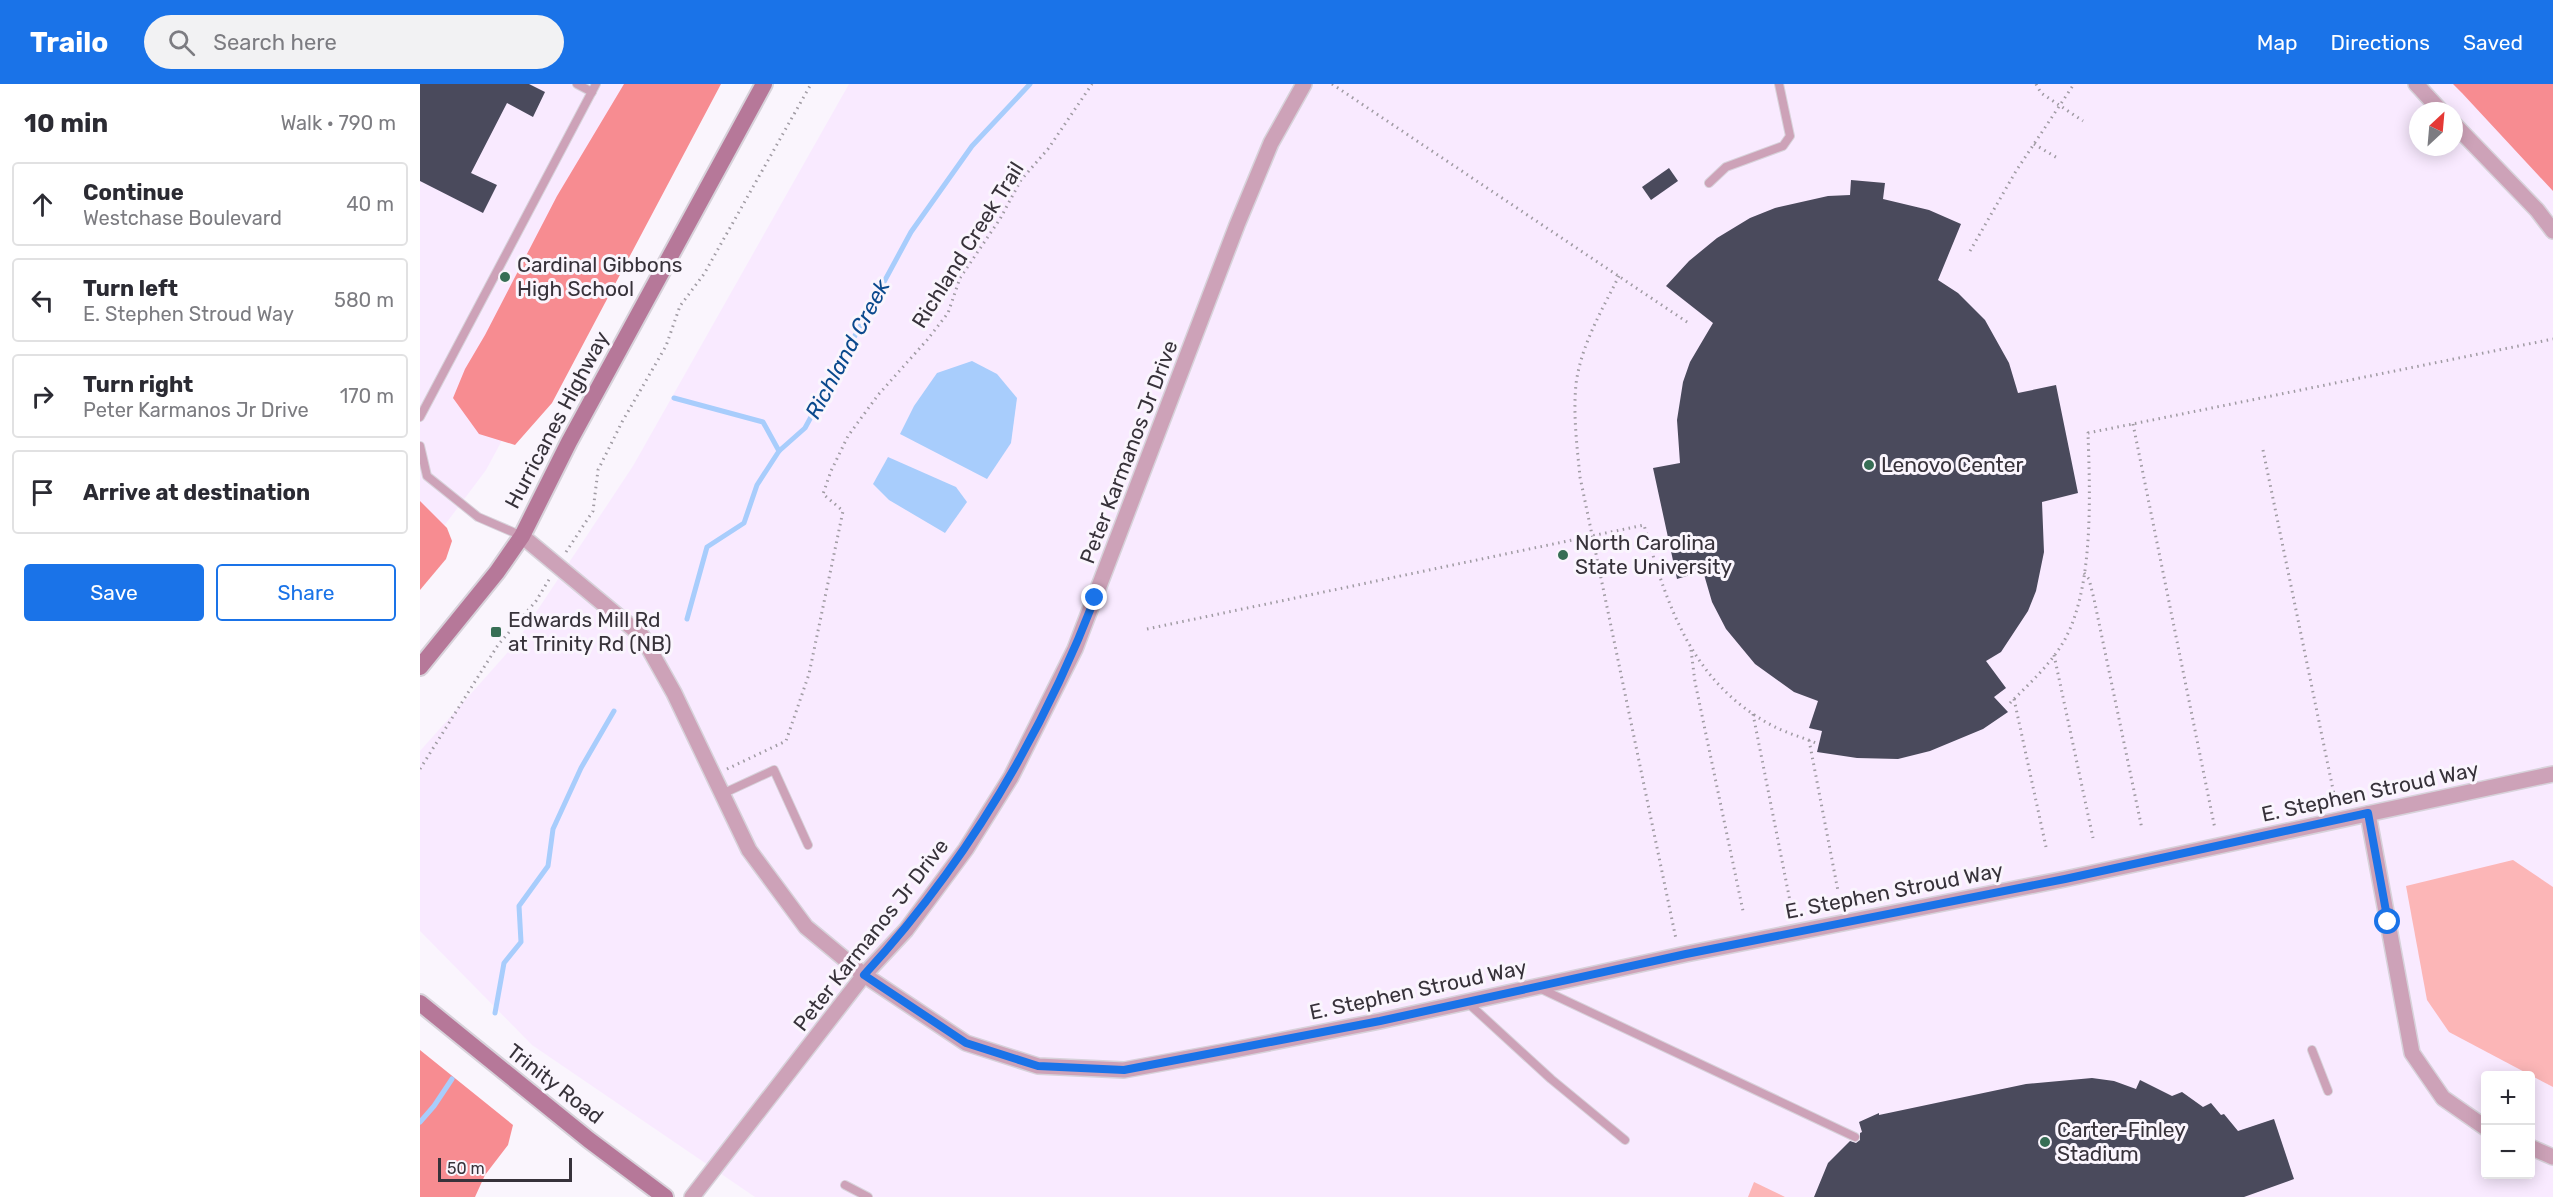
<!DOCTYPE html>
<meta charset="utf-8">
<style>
:root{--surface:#fff;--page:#f2f2f3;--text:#2b2b33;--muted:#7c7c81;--line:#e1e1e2;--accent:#1a73e8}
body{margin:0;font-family:Rubik,sans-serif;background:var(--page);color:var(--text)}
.controls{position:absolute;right:18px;bottom:18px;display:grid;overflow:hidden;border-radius:6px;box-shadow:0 3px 15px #0003}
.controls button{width:54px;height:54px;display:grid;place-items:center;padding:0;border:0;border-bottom:2px solid var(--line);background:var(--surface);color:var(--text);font:30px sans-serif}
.compass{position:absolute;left:1989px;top:18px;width:54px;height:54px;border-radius:50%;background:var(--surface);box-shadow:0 3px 15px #0003;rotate:26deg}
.scale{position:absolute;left:18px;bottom:15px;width:134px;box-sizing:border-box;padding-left:6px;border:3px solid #37323a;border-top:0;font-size:16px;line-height:21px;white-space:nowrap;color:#37323a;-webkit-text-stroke:4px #faf5fd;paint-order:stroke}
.stop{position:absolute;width:18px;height:18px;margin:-14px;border:4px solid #1a73e8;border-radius:50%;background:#fff}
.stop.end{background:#1a73e8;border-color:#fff;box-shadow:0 2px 6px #0008}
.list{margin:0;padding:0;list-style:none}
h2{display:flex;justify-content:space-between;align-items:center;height:78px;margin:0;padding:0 24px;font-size:26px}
h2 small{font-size:20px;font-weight:400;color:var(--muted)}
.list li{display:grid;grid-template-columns:39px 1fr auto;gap:18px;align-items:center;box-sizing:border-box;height:84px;margin:0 12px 12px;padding:0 12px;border:2px solid var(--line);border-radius:6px}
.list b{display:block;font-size:22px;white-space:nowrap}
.list p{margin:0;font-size:20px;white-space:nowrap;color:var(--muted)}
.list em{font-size:20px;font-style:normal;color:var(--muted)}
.actions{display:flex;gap:12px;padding:18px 24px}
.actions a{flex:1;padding:14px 0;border:2px solid var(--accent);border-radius:6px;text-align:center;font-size:21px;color:var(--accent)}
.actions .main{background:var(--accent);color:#fff}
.icon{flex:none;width:33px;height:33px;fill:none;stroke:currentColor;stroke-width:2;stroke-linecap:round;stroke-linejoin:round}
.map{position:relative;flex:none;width:2133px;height:1113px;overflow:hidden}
header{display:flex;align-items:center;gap:36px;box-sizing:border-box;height:84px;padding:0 30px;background:var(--accent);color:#fff}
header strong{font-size:28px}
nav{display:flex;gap:33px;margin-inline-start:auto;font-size:21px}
.search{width:420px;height:54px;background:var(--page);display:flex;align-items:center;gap:15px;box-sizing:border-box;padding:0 21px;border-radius:33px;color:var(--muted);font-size:22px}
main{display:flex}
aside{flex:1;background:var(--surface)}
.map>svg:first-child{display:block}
.built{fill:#f9eaff;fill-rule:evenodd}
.green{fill:#fcb6b7}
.forest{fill:#f78c91}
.water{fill:#a8cdfc}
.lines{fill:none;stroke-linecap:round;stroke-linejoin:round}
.stream{stroke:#a8cdfc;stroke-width:5}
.building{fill:#4a4a5c}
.service-casing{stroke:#d7d2da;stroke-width:10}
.minor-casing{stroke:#d7d2da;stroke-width:18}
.secondary-casing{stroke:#d7d2da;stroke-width:20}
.path{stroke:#a09ba3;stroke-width:3;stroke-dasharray:1.5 4.5;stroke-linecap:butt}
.service{stroke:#cda2b8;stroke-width:8}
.minor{stroke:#cda2b8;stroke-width:15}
.secondary{stroke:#b67899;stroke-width:16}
.route{stroke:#1a73e8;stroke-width:8}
.poi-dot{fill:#376e55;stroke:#faf5fd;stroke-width:2}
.labels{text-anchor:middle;stroke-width:6;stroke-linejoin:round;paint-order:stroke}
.street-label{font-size:21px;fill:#37323a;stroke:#faf5fd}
.poi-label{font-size:21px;fill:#37323a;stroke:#faf5fd;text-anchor:start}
.water-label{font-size:22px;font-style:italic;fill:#0a498d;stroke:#faf5fd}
</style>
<header>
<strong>Trailo</strong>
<div class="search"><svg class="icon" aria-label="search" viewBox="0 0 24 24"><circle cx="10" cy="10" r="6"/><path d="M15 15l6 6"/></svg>Search here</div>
<nav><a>Map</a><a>Directions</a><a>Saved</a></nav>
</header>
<main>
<aside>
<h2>10 min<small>Walk · 790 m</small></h2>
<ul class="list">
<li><svg class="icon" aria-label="ahead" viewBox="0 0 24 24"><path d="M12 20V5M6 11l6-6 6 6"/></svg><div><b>Continue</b><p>Westchase Boulevard</p></div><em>40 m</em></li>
<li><svg class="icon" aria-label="left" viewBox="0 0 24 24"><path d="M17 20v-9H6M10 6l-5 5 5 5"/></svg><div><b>Turn left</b><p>E. Stephen Stroud Way</p></div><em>580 m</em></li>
<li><svg class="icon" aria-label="right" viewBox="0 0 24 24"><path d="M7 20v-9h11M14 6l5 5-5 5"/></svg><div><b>Turn right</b><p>Peter Karmanos Jr Drive</p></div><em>170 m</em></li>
<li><svg class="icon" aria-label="arrive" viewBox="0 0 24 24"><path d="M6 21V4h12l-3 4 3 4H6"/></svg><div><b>Arrive at destination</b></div></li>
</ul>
<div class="actions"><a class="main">Save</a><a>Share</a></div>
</aside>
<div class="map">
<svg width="2133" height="1113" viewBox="0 0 2133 1113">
<rect width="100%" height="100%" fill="#faf5fd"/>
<g class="built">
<polygon points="0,0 274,0 66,386 0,474"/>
<path d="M429 0H2133V1113H335L112 961 0 847V667L95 560 213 382ZM1998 27H2034V63H1998ZM2066 992H2110V1090H2066Z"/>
</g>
<g class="green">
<polygon points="2093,776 2133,803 2133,1003 2029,948 2007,916 1986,802"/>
<polygon points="1334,1098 1365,1113 1328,1113"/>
</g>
<g class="forest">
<polygon points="204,0 301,0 132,319 95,361 59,350 33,314 45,285 65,251 137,112"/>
<polygon points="2033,0 2133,0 2133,107 2042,9"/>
<polygon points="0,417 27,444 32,457 26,475 0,506"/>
<polygon points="0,966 93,1041 88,1061 65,1091 55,1113 0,1113"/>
</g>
<g class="water">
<polygon points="552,277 577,290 597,314 591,359 567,395 480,350 494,322 517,289"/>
<polygon points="468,373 536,403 547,418 525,449 469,416 453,400"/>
</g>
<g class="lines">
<g class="stream">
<polyline points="254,314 343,338 359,367"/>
<polyline points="267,535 287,463 324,439 337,401 359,367 385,344 491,148 552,62 610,0"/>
<polyline points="75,929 84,879 101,858 99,822 128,782 133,745 161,684 194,627"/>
<polyline points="0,1038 14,1022 32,995"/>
</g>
</g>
<g class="building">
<polygon points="0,0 109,0 125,8 113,33 87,19 51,89 77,101 63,129 0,97"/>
<polygon points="1249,84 1258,97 1231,116 1222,103"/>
<polygon points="1431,96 1465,99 1463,115 1509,126 1541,140 1518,196 1538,209 1565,236 1589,279 1598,309 1636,301 1658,409 1622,418 1624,468 1616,507 1608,527 1581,568 1566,577 1586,604 1574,613 1588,628 1563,645 1510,667 1478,675 1437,674 1397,668 1402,647 1389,644 1398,617 1374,608 1335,580 1306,545 1292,518 1283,487 1257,495 1233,384 1260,379 1257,336 1263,298 1270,278 1293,239 1246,202 1269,177 1297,154 1330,134 1355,124 1408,112 1430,111"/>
<polygon points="1672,994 1694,997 1716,1005 1720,996 1752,1012 1762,1008 1783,1023 1791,1019 1801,1031 1804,1030 1818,1047 1854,1035 1874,1095 1824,1113 1394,1113 1408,1079 1430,1057 1436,1059 1440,1056 1440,1049 1442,1048 1439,1038 1459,1029 1459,1031 1606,1000"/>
</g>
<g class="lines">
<g class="service-casing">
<g id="service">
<polyline points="157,0 172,8"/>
<polyline points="1289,99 1306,83 1363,62 1370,52 1359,0"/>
<polyline points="0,333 176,0"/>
<polyline points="0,362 7,392 58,433 102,452"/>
<polyline points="302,710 354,686 388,761"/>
<polyline points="1119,904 1435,1053"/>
<polyline points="1048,919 1131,995 1205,1056"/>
<polyline points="1892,966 1908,1007"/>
<polyline points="425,1101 448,1113"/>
</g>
</g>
<g class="minor-casing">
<g id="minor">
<polyline points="1996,0 2021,27"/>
<polyline points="2034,40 2117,126 2133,147"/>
<polyline points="102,452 222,552 254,609 329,766 386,843 444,891 546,959 618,982 704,986 813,966 960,937 1266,870 1645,795 2133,690"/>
<polyline points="1948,730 1992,969 2023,1014 2066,1044"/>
<polyline points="2110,1063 2133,1073"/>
<polyline points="272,1113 444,891 486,846 546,765 591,693 655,565 817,141 851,59 884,0"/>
</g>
</g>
<g class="secondary-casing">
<g id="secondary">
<polyline points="0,583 77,488 102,452 149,358 344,0"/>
<polyline points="0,919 169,1056 245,1113"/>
</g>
</g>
<g class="path">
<polyline points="912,0 1270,240"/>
<polyline points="1616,0 1621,9 1663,37"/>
<polyline points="1614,60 1639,75"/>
<polyline points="1550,167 1596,87 1654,0"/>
<path d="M1199 192C1182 226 1161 261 1156 300 1153 331 1157 362 1160 393L1256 855"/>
<polyline points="1713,340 1795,745"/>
<polyline points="1843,366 1916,720"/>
<polyline points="146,468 173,427 178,386 202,338 246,262 260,222 284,190 391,0"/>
<polyline points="1664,489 1669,495 1674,515 1722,745"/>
<path d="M727 545 1224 441C1248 524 1272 599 1353 642 1366 649 1382 653 1396 659"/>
<polyline points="1271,566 1275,598 1323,827"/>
<polyline points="1634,571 1673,754"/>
<polyline points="1594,615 1626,763"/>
<path d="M1590 619C1609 600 1630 581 1644 557 1674 504 1670 410 1668 349L2133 255"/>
<polyline points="1333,630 1370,817"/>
<polyline points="1389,656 1418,807"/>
<polyline points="0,685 78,561 116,517 130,494"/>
<polyline points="307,685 366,657 389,590 423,427 403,410 411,387 428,352 458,311 507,256 528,229 540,194 580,135 601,96 628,65 672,0"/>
</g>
<use href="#service" class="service"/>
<use href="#minor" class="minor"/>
<use href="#secondary" class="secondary"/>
</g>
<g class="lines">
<path class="route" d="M675 514C621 653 545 781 444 891L546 959 618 982 704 986 960 937 1266 870 1645 795 1948 729 1968 838"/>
</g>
<g class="poi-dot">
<circle cx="85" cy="193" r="6"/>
<circle cx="1449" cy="381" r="6"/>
<circle cx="1143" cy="471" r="6"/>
<rect x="70" y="542" width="12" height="12" rx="3"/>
<circle cx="1625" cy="1058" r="6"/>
</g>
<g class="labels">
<g class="street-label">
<text transform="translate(548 161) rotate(-58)" y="7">Richland Creek Trail</text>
<text transform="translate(137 336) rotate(-62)" y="7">Hurricanes Highway</text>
<text transform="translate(709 368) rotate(-69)" y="7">Peter Karmanos Jr Drive</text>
<text transform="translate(1950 708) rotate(-12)" y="7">E. Stephen Stroud Way</text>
<text transform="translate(1474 807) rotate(-11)" y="7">E. Stephen Stroud Way</text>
<text transform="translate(451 851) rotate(-52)" y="7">Peter Karmanos Jr Drive</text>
<text transform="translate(998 906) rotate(-12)" y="7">E. Stephen Stroud Way</text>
<text transform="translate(135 1000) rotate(38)" y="7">Trinity Road</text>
</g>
<g class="poi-label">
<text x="97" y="188">Cardinal Gibbons<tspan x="97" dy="24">High School</tspan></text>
<text x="1461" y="388">Lenovo Center</text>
<text x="1155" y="466">North Carolina<tspan x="1155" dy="24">State University</tspan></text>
<text x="88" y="543">Edwards Mill Rd<tspan x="88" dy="24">at Trinity Rd (NB)</tspan></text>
<text x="1637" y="1053">Carter-Finley<tspan x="1637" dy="24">Stadium</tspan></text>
</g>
<g class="water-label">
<text transform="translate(427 265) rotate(-62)" y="8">Richland Creek</text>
</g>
</g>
</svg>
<div class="controls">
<button>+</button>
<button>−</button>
</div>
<svg class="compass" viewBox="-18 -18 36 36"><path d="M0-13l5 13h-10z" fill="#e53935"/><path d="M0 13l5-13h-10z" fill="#7c7c81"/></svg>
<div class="scale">50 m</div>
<div class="stop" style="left:1968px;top:838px"></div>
<div class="stop end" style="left:675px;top:514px"></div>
</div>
</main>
